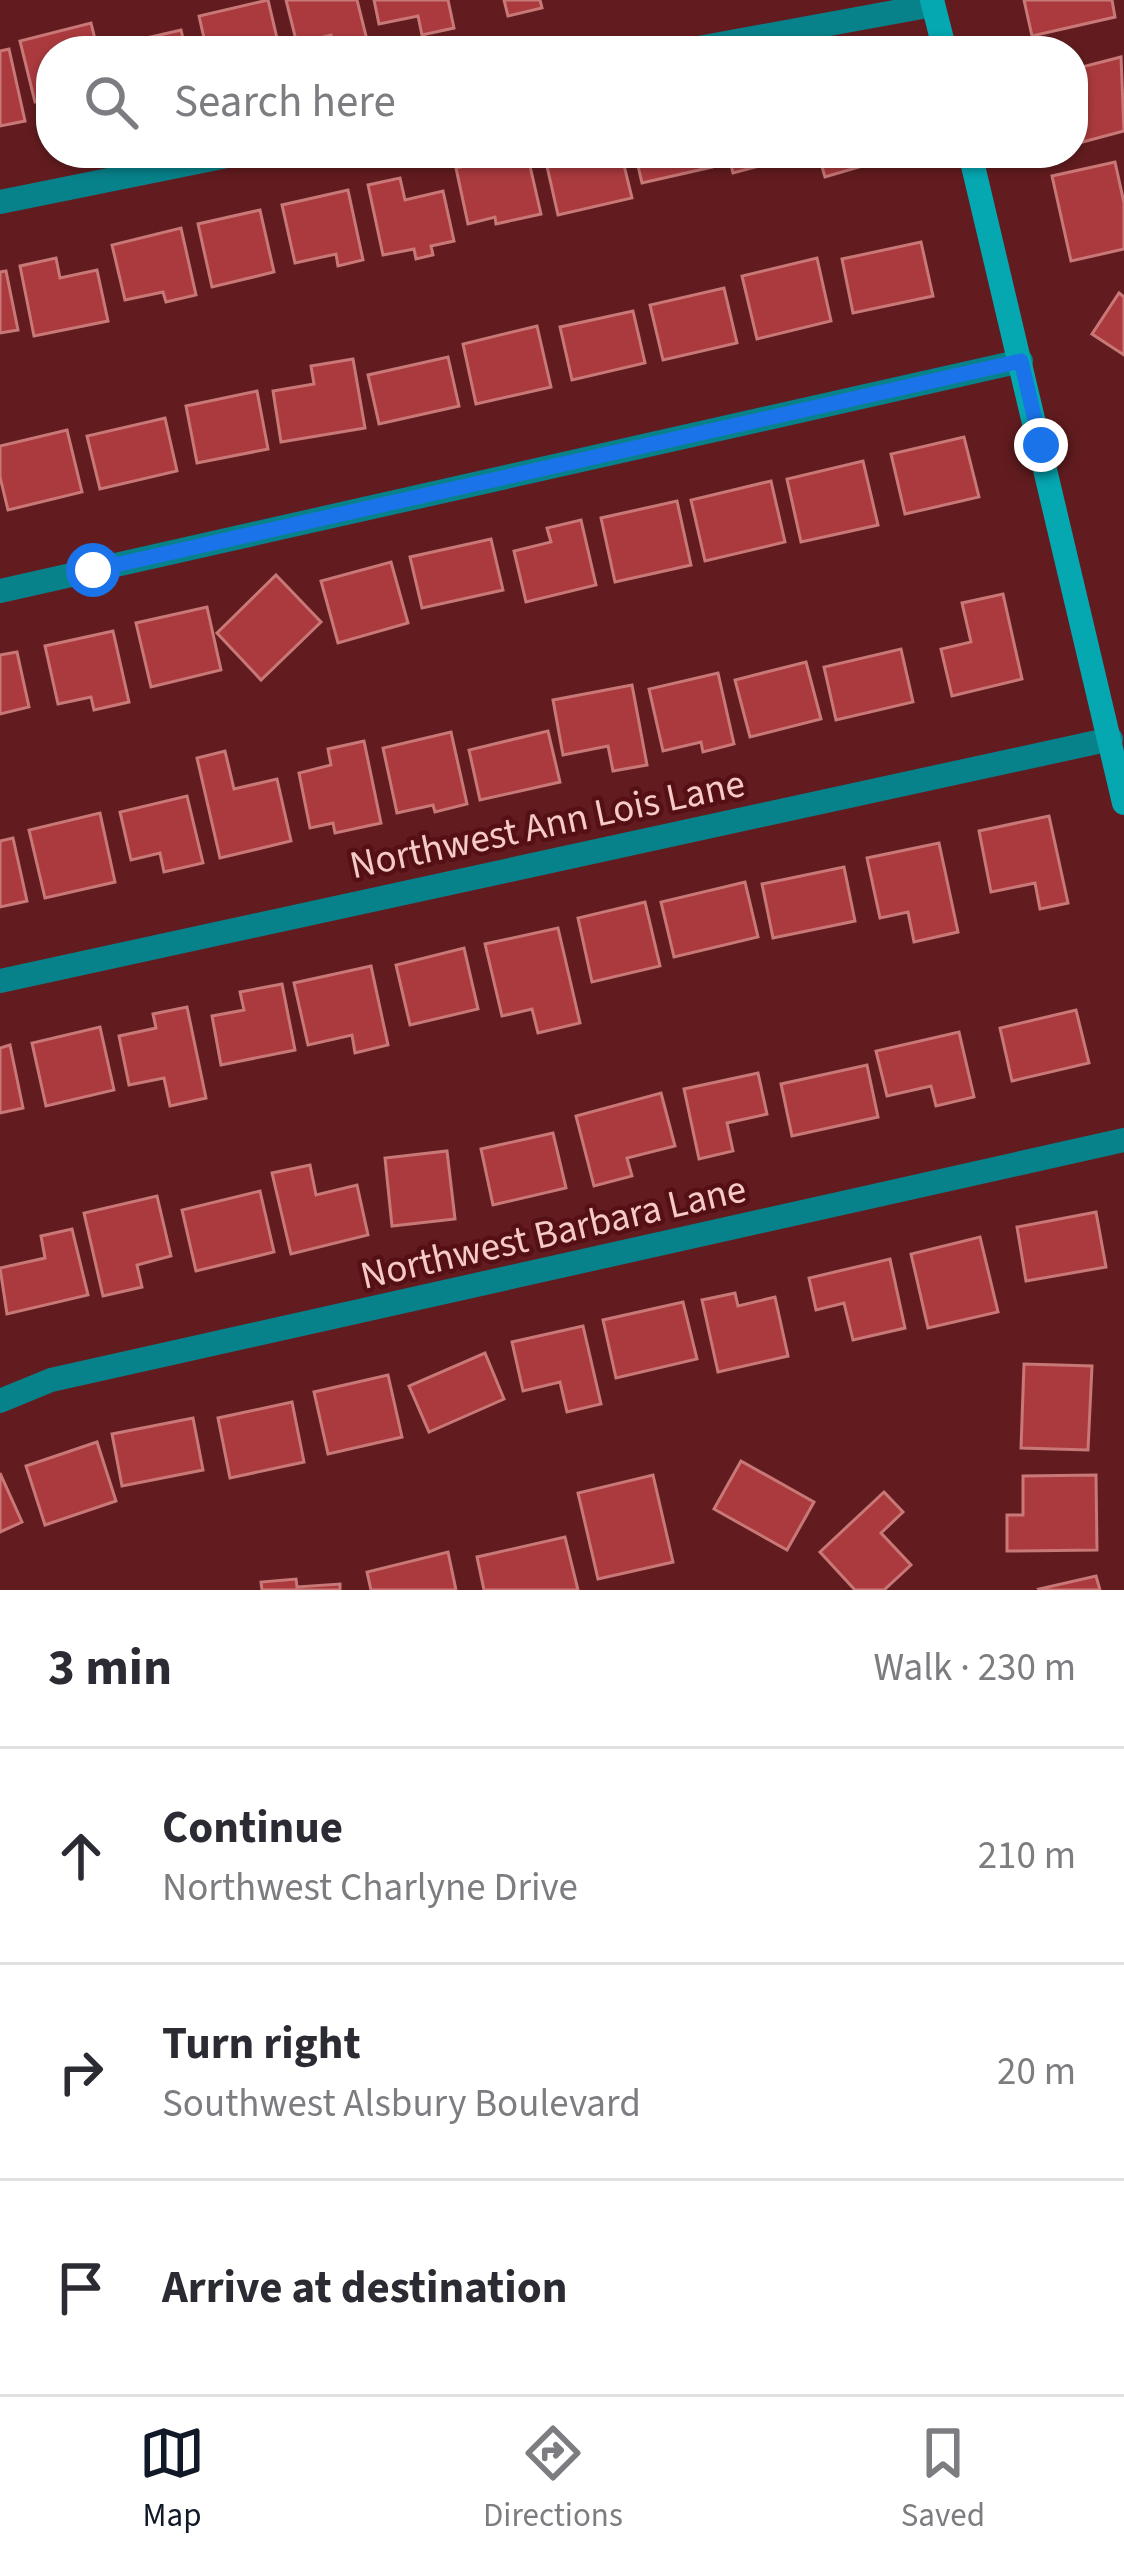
<!DOCTYPE html>
<meta charset="utf-8">
<style>
:root{--surface:#fff;--page:#f7f7f7;--text:#2b2b33;--muted:#7c7c81;--line:#e1e1e2;--accent:#111827}
body{margin:0;font-family:"Source Sans 3",sans-serif;background:var(--page);color:var(--text)}
.stop{position:absolute;width:36px;height:36px;margin:-27px;border:9px solid #1a73e8;border-radius:50%;background:#fff}
.stop.end{background:#1a73e8;border-color:#fff;box-shadow:0 3px 12px #0008}
.list{margin:0;padding:0;list-style:none}
h2{display:flex;justify-content:space-between;align-items:center;height:156px;margin:0;padding:0 48px;font-size:51px}
h2 small{font-size:39px;font-weight:400;color:var(--muted)}
.list li{display:grid;grid-template-columns:78px 1fr auto;gap:36px;align-items:center;box-sizing:border-box;height:216px;padding:0 48px;border-top:3px solid var(--line)}
.list b{display:block;font-size:45px;white-space:nowrap}
.list p{margin:0;font-size:39px;white-space:nowrap;color:var(--muted)}
.list em{font-size:39px;font-style:normal;color:var(--muted)}
.icon{flex:none;width:66px;height:66px;fill:none;stroke:currentColor;stroke-width:2;stroke-linecap:round;stroke-linejoin:round}
.map{position:relative;flex:none;width:1124px;height:1590px;overflow:hidden}
.search{position:absolute;background:var(--surface);box-shadow:0 3px 9px #0004;left:36px;right:36px;top:36px;height:132px;display:flex;align-items:center;gap:30px;box-sizing:border-box;padding:0 42px;border-radius:48px;color:var(--muted);font-size:45px}
.sheet{height:804px;background:var(--surface)}
nav{display:flex;justify-content:space-around;align-items:center;box-sizing:border-box;height:168px;border-top:3px solid var(--line);background:var(--surface);font-size:33px;color:var(--muted)}
nav a{display:grid;justify-items:center;gap:6px}
nav .on{color:var(--accent)}
.map>svg:first-child{display:block}
.building{fill:#aa3a3e;stroke:#c87876;stroke-width:3}
.lines{fill:none;stroke-linecap:round;stroke-linejoin:round}
.minor{stroke:#08828a;stroke-width:24}
.secondary{stroke:#05a7b1;stroke-width:24}
.route{stroke:#1a73e8;stroke-width:15}
.labels{text-anchor:middle;stroke-width:9;stroke-linejoin:round;paint-order:stroke}
.street-label{font-size:39px;fill:#f6cac7;stroke:#551015}
</style>
<div class="map">
<svg width="1124" height="1590" viewBox="0 0 1124 1590">
<rect width="100%" height="100%" fill="#621c1f"/>
<g class="building">
<polygon points="268,0 280,51 207,51 199,16"/>
<polygon points="286,0 357,0 369,48 335,51 331,35 297,44"/>
<polygon points="374,0 448,0 454,28 422,35 418,16 379,24"/>
<polygon points="504,0 540,0 542,8 508,16"/>
<polygon points="1024,0 1112,0 1115,17 1032,36"/>
<polygon points="91,23 98,51 51,51 51,98 35,102 20,41"/>
<polygon points="181,30 186,51 113,51 112,46"/>
<polygon points="9,49 25,121 0,126 0,51"/>
<polygon points="1121,57 1124,131 1075,144 1073,95 1080,93 1074,69"/>
<polygon points="520,153 527,153 541,214 496,224 495,217 468,224 456,168"/>
<polygon points="544,153 621,153 632,198 558,215"/>
<polygon points="635,153 709,153 712,167 642,183"/>
<polygon points="728,153 804,153 804,154 733,173"/>
<polygon points="818,153 889,153 890,158 825,177"/>
<polygon points="1115,162 1124,203 1124,249 1071,261 1052,176"/>
<polygon points="400,178 405,200 443,191 454,241 431,246 433,255 416,259 414,249 383,255 368,185"/>
<polygon points="348,190 363,260 338,266 336,254 295,263 282,205"/>
<polygon points="260,210 274,272 212,287 198,224"/>
<polygon points="181,228 196,295 166,302 163,292 125,300 112,245"/>
<polygon points="921,242 933,296 853,313 842,259"/>
<polygon points="56,258 60,278 97,270 108,321 34,336 20,266"/>
<polygon points="817,258 831,321 757,339 742,276"/>
<polygon points="6,271 18,330 0,333 0,272"/>
<polygon points="724,288 737,343 663,360 650,305"/>
<polygon points="1119,293 1124,297 1124,355 1092,334"/>
<polygon points="633,311 645,363 572,380 560,327"/>
<polygon points="537,326 551,387 476,404 463,344"/>
<polygon points="448,357 459,406 379,424 368,375"/>
<polygon points="353,359 365,428 281,442 273,391 314,384 311,366"/>
<polygon points="257,391 268,449 197,463 186,406"/>
<polygon points="165,418 177,471 100,489 87,436"/>
<polygon points="67,430 82,492 8,510 0,477 0,446"/>
<polygon points="964,437 979,497 905,514 891,454"/>
<polygon points="863,461 878,525 801,542 787,479"/>
<polygon points="771,481 785,542 705,561 691,500"/>
<polygon points="677,501 691,565 615,582 601,518"/>
<polygon points="581,520 596,585 526,602 514,551 551,542 547,528"/>
<polygon points="491,539 503,590 422,608 410,557"/>
<polygon points="391,562 408,623 338,643 321,581"/>
<polygon points="276,575 321,622 261,680 217,633"/>
<polygon points="1003,594 1022,679 952,696 941,649 971,642 962,603"/>
<polygon points="207,607 221,670 151,687 136,623"/>
<polygon points="113,631 129,702 94,710 91,697 58,704 45,646"/>
<polygon points="901,649 913,702 836,720 824,667"/>
<polygon points="17,652 29,707 0,714 0,655"/>
<polygon points="806,662 821,719 750,737 735,680"/>
<polygon points="718,673 734,744 703,752 701,742 663,751 649,689"/>
<polygon points="632,685 647,765 613,771 608,746 563,755 553,700"/>
<polygon points="548,731 560,782 480,800 469,750"/>
<polygon points="451,732 467,804 435,812 433,805 397,813 383,748"/>
<polygon points="364,741 381,823 335,833 333,823 310,828 299,773 331,765 328,749"/>
<polygon points="225,751 234,789 277,779 291,841 220,858 197,758"/>
<polygon points="187,796 203,863 164,872 160,853 131,860 120,812"/>
<polygon points="100,813 115,882 45,898 29,830"/>
<polygon points="1049,816 1068,903 1040,909 1035,883 991,892 979,831"/>
<polygon points="13,838 27,901 0,907 0,841"/>
<polygon points="939,843 958,932 914,942 908,912 880,918 867,858"/>
<polygon points="844,867 855,921 773,938 762,884"/>
<polygon points="745,882 758,937 674,957 661,902"/>
<polygon points="645,902 660,966 592,982 578,918"/>
<polygon points="558,928 580,1023 538,1033 532,1009 502,1016 485,944"/>
<polygon points="464,948 478,1009 410,1025 396,965"/>
<polygon points="371,966 388,1045 355,1053 352,1035 308,1045 294,983"/>
<polygon points="282,984 295,1050 221,1065 212,1016 244,1010 240,992"/>
<polygon points="187,1007 206,1098 170,1106 164,1078 129,1085 119,1036 156,1028 153,1014"/>
<polygon points="1076,1010 1089,1063 1012,1081 1000,1028"/>
<polygon points="100,1027 114,1090 46,1106 32,1043"/>
<polygon points="959,1032 974,1097 936,1106 931,1086 887,1096 876,1051"/>
<polygon points="10,1045 23,1108 0,1113 0,1048"/>
<polygon points="867,1065 878,1117 792,1136 781,1084"/>
<polygon points="758,1073 767,1114 727,1123 733,1151 699,1159 684,1089"/>
<polygon points="661,1093 675,1146 627,1158 632,1176 594,1186 576,1116"/>
<polygon points="553,1133 566,1188 493,1205 481,1149"/>
<polygon points="447,1151 455,1219 392,1226 385,1158"/>
<polygon points="310,1165 316,1195 357,1185 368,1235 291,1254 272,1173"/>
<polygon points="260,1191 274,1252 196,1271 182,1210"/>
<polygon points="157,1196 171,1256 137,1265 142,1287 103,1296 84,1213"/>
<polygon points="1096,1212 1106,1267 1026,1281 1017,1227"/>
<polygon points="72,1229 88,1295 7,1314 0,1268 45,1258 41,1236"/>
<polygon points="980,1237 998,1312 928,1328 911,1254"/>
<polygon points="890,1259 905,1328 853,1340 844,1303 816,1310 809,1278"/>
<polygon points="735,1293 738,1306 775,1297 788,1356 718,1372 702,1300"/>
<polygon points="683,1302 697,1359 616,1378 603,1320"/>
<polygon points="583,1326 601,1404 567,1412 560,1382 523,1391 512,1342"/>
<polygon points="485,1353 504,1399 429,1432 409,1386"/>
<polygon points="1024,1364 1092,1366 1088,1450 1021,1448"/>
<polygon points="388,1375 402,1437 328,1454 314,1392"/>
<polygon points="292,1402 304,1462 230,1478 218,1418"/>
<polygon points="193,1418 203,1470 122,1486 112,1434"/>
<polygon points="97,1442 116,1501 45,1525 26,1466"/>
<polygon points="741,1461 814,1502 787,1550 714,1509"/>
<polygon points="0,1473 22,1522 0,1532"/>
<polygon points="653,1475 673,1562 598,1579 578,1493"/>
<polygon points="1096,1475 1097,1550 1007,1551 1007,1515 1023,1515 1023,1476"/>
<polygon points="884,1492 903,1512 881,1533 911,1565 884,1590 855,1590 820,1552"/>
<polygon points="565,1537 578,1590 484,1590 477,1557"/>
<polygon points="448,1552 456,1590 371,1590 367,1572"/>
<polygon points="1096,1576 1100,1590 1040,1590 1039,1589"/>
<polygon points="296,1579 297,1587 340,1584 340,1590 262,1590 261,1582"/>
</g>
<g class="lines">
<g class="minor">
<polyline points="682,51 933,5"/>
<polyline points="0,202 242,153"/>
<polyline points="0,591 1021,361"/>
<polyline points="0,981 1111,739"/>
<polyline points="0,1401 51,1380 1124,1140"/>
</g>
<g class="secondary">
<polyline points="932,0 945,51"/>
<polyline points="970,153 1124,803"/>
</g>
</g>
<g class="lines">
<polyline class="route" points="93,570 1021,361 1041,445"/>
</g>
<g class="labels">
<g class="street-label">
<text transform="translate(547 823) rotate(-12)" y="14">Northwest Ann Lois Lane</text>
<text transform="translate(553 1231) rotate(-13)" y="14">Northwest Barbara Lane</text>
</g>
</g>
</svg>
<div class="stop" style="left:93px;top:570px"></div>
<div class="stop end" style="left:1041px;top:445px"></div>
<div class="search"><svg class="icon" aria-label="search" viewBox="0 0 24 24"><circle cx="10" cy="10" r="6"/><path d="M15 15l6 6"/></svg>Search here</div>
</div>
<section class="sheet">
<h2>3 min<small>Walk · 230 m</small></h2>
<ul class="list">
<li><svg class="icon" aria-label="ahead" viewBox="0 0 24 24"><path d="M12 20V5M6 11l6-6 6 6"/></svg><div><b>Continue</b><p>Northwest Charlyne Drive</p></div><em>210 m</em></li>
<li><svg class="icon" aria-label="right" viewBox="0 0 24 24"><path d="M7 20v-9h11M14 6l5 5-5 5"/></svg><div><b>Turn right</b><p>Southwest Alsbury Boulevard</p></div><em>20 m</em></li>
<li><svg class="icon" aria-label="arrive" viewBox="0 0 24 24"><path d="M6 21V4h12l-3 4 3 4H6"/></svg><div><b>Arrive at destination</b></div></li>
</ul>
</section>
<nav>
<a class="on"><svg class="icon" aria-label="map" viewBox="0 0 24 24"><path d="M3 6l6-2 6 2 6-2v14l-6 2-6-2-6 2zM9 4v14M15 6v14"/></svg>Map</a>
<a><svg class="icon" aria-label="directions" viewBox="0 0 24 24"><path d="M12 3l9 9-9 9-9-9zM9 14v-3h6M13 9l2 2-2 2"/></svg>Directions</a>
<a><svg class="icon" aria-label="saved" viewBox="0 0 24 24"><path d="M7 4h10v16l-5-4-5 4z"/></svg>Saved</a>
</nav>
